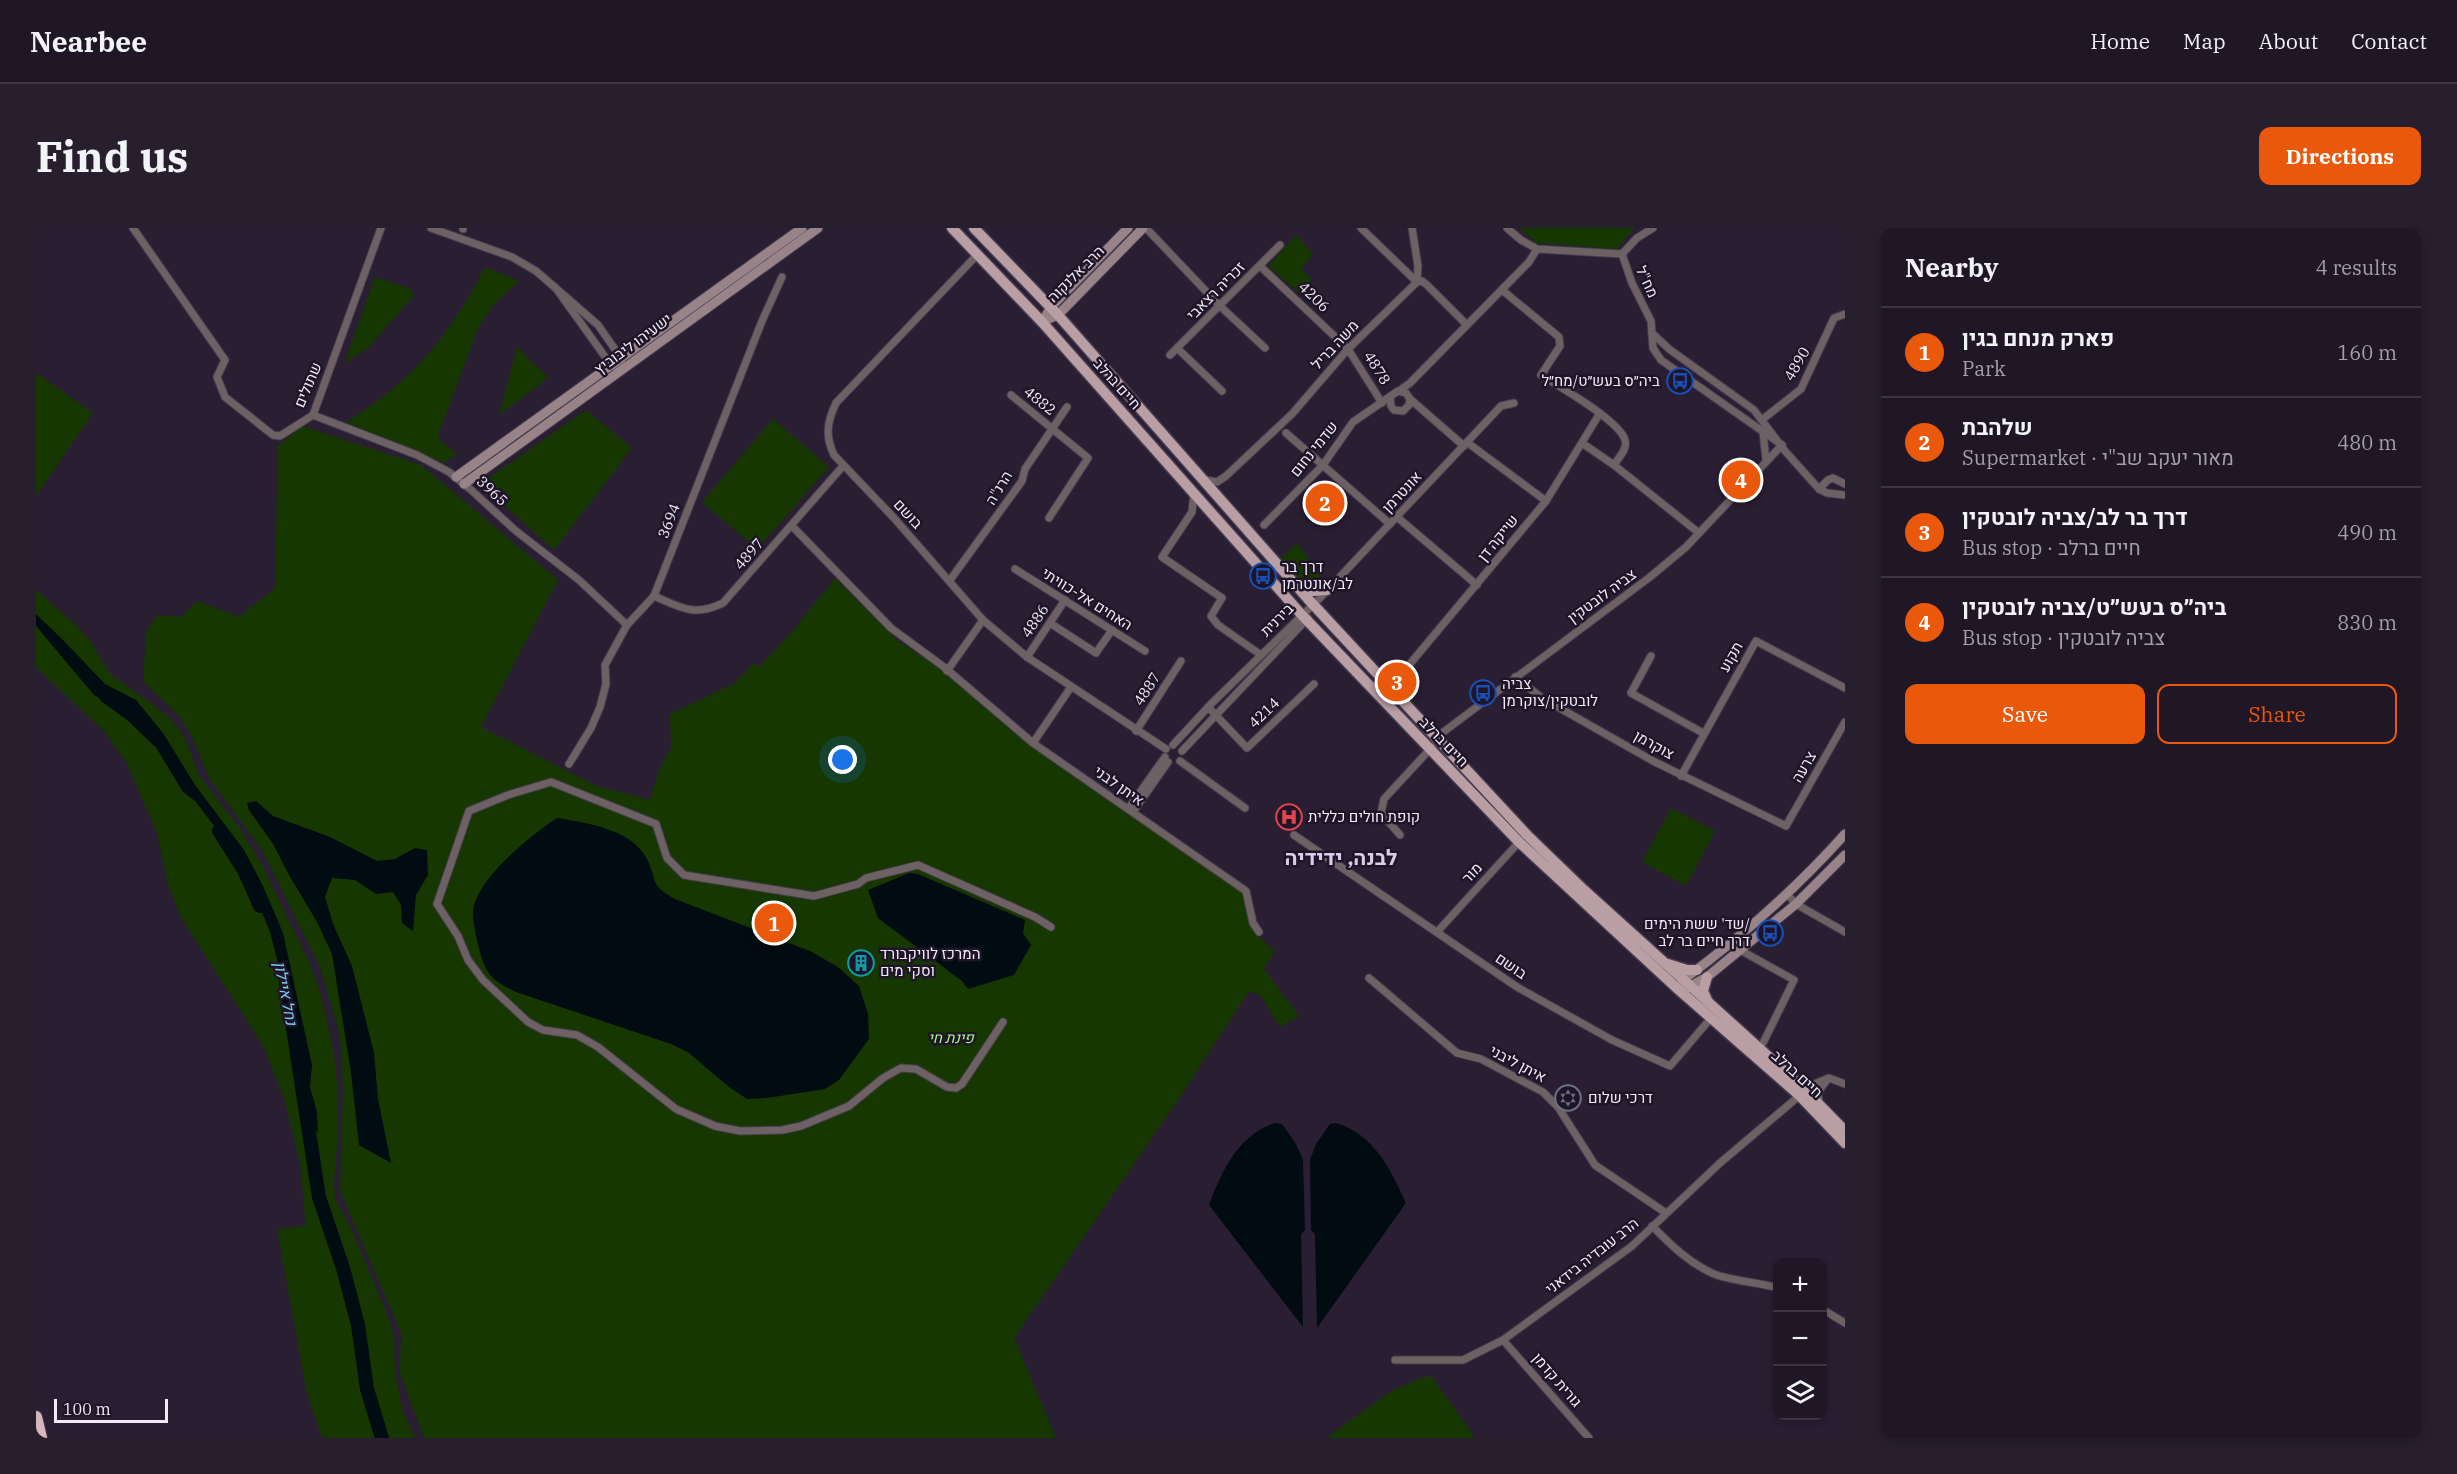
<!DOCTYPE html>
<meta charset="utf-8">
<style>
:root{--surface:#1f1626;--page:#271f2e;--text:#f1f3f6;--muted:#a19fa7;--line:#3c3543;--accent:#ea580c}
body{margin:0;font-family:"IBM Plex Serif",Heebo,serif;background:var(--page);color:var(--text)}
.controls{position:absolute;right:18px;bottom:18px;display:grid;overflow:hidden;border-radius:12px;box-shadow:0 3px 9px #0003}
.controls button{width:54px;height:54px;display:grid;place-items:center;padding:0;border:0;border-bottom:2px solid var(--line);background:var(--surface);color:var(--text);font:30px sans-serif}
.scale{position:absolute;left:18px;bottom:15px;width:114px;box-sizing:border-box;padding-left:6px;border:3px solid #f1eaf7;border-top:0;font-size:16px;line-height:21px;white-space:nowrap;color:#f1eaf7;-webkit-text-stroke:4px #1f1528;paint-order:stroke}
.you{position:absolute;left:807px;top:532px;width:21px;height:21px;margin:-15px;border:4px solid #fff;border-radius:50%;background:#1a73e8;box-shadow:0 0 0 9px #1a73e833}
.badge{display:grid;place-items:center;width:39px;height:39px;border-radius:50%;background:var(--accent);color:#fff;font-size:20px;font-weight:700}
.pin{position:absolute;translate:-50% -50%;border:3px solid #fff;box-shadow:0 2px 6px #0006}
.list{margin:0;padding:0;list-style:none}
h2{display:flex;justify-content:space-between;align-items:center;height:78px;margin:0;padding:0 24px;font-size:26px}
h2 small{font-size:20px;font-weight:400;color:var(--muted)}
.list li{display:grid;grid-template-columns:39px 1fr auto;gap:18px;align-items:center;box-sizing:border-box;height:90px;padding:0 24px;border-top:2px solid var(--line)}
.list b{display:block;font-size:22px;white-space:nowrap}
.list p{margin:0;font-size:20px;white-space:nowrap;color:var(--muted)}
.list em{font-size:20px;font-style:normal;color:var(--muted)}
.actions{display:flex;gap:12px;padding:18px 24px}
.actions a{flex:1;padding:14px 0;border:2px solid var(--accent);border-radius:12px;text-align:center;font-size:21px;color:var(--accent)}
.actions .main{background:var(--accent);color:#fff}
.icon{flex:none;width:33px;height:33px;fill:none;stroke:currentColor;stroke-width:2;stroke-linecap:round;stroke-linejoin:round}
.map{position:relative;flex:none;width:1809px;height:1210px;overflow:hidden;border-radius:12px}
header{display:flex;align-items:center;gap:36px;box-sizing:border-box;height:84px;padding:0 30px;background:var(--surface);border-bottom:2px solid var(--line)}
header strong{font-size:28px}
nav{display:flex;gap:33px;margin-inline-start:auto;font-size:21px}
.intro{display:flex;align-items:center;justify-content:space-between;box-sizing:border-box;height:144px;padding:0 36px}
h1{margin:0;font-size:42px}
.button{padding:15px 27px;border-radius:12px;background:var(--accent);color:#fff;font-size:21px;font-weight:700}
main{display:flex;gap:36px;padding:0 36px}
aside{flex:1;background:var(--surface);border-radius:12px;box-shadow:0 3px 9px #0003}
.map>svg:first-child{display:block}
.green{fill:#163800}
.water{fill:#010c12}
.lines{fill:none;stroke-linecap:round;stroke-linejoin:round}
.river{stroke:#010c12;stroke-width:14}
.street-casing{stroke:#453b4e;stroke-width:9}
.secondary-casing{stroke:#453b4e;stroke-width:11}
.primary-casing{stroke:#453b4e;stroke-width:13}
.highway-casing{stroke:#453b4e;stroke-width:14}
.street{stroke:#6e6164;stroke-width:7}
.secondary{stroke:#988488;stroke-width:9}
.primary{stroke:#b99ea4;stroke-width:10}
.highway{stroke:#d7b7be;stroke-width:12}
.labels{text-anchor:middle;stroke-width:5;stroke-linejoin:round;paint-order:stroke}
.street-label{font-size:15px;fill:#f1eaf7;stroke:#1f1528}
.poi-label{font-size:15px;fill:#f1eaf7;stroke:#1f1528;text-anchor:start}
.park-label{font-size:15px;font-style:italic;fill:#aaf386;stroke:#1f1528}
.water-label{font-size:16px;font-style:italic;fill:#7bcef2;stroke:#1f1528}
.district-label{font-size:21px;font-weight:bold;fill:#d9cce7;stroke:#1f1528}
</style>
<header>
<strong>Nearbee</strong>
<nav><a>Home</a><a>Map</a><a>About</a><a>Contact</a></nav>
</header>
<div class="intro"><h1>Find us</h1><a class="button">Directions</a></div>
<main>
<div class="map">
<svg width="1809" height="1210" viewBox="0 0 1809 1210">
<rect width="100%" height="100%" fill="#291e32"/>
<g class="green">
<polygon points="1483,0 1598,0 1581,21 1500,15"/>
<polygon points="1260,7 1277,26 1265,41 1277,54 1266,68 1232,38"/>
<path d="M449 39 483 53 458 76 442 100 401 210 421 226 408 235 310 194C376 154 414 107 449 39Z"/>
<polygon points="339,49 374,61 378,67 332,120 308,136"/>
<polygon points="481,119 512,150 463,187"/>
<polygon points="0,145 57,185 0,268"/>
<polygon points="550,182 596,220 518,322 444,256"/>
<polygon points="737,191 793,239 721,321 666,274"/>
<path d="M266 198 385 237 522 352 445 499 558 557 613 572 625 538 635 520 634 486 699 455 718 435 723 439 754 406 799 350 862 413 910 444 995 517 1208 665C1211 697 1215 702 1239 723L1227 742 1232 746 1263 788 1244 799 1225 768 1213 763 1142 872 978 1110 1020 1210H388L364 1145 365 1105 304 963 307 862 304 808 284 739 227 624 174 551 156 509 143 488 107 453 110 404 121 387 145 389 161 373 203 389 239 360 242 218Z"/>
<polygon points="1261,315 1290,356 1281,359 1263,352 1245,331"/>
<polygon points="0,362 39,396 54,413 74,446 131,487 143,501 151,515 162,546 205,602 226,637 272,732 284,763 298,826 302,867 302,905 298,954 299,971 314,998 351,1086 358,1107 359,1142 366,1182 379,1210 286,1210 271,1166 241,1001 270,998 264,935 248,870 226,816 144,688 132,657 121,605 90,534 69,504 0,439"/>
<polygon points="1635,580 1679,603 1650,658 1606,634"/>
<polygon points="1387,1149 1396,1149 1439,1210 1290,1210 1354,1164"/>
</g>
<g class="water">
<path d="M0 386 27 412 69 456 100 472 127 505 159 557 208 622 227 658 247 705 276 837 274 859 281 884 282 905 274 893 268 835 234 704 205 633 159 573 147 564 100 486C89 476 71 476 58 467L0 398Z"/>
<polygon points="220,573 237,588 294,609 341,633 359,631 379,620 391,622 392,647 380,667 377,703 366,695 365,677 357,664 340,666 319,652 296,650 289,669 297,696 316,738 338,825 342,871 355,935 323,917 315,844 296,726 281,694 253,647 237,616 213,582 211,575"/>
<path d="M521 590C551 595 596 601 611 631 622 653 612 656 639 671L774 723 802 739 823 758 832 785 833 811 803 852 789 861 731 870 711 871 693 859 653 825 635 816 480 764C453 751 449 745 442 716 440 707 437 694 437 684 439 652 495 607 521 590Z"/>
<polygon points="873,645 882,646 989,692 987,705 995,717 978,747 932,761 926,753 842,690 832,662"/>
<path d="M1239 895 1246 896 1260 916 1267 932 1269 1002 1265 1006 1267 1099 1173 977C1186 943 1202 907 1239 895Z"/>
<path d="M1300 895C1338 906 1355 942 1370 975L1281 1100 1279 1006 1275 1002 1274 932 1280 916 1294 896Z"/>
</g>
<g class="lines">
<g class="river">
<polyline points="70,468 95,486 122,512"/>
<polyline points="183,603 208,642 224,678"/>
<polyline points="250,755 283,969 307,1040 322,1097 331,1161 346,1210"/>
</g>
<g class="street-casing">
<g id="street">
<polyline points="97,0 189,132 181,149 189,169 237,207 244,208 277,187 345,0"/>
<polyline points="395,0 476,29 500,43 562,97 585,130 587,142 575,137 519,59"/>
<polyline points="1110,0 1184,78 1229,120"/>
<polyline points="1325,0 1381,54"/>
<polyline points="1376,0 1382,38 1381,54"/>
<polyline points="1471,0 1485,12 1501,21 1586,26 1596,55 1615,93 1617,120 1625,132 1746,217"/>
<polyline points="427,1 427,0"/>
<polyline points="1586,26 1601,10 1617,0"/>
<path d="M941 27 800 175C791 194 789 208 798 227L858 290 947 392 991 429 1130 521"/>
<polyline points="1224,38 1312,121 1346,175"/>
<path d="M1466 62 1523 109 1524 118 1505 147C1524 159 1584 193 1589 212 1592 221 1582 230 1578 237"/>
<polyline points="1616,105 1633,121 1718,182 1749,223 1783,261 1791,265 1809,267"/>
<polyline points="1141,120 1186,163"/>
<polyline points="1134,127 1244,17"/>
<polyline points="1363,163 1374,155 1493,34 1501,21"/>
<polyline points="975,167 1052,230 1013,290"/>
<polyline points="1374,171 1428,218"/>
<polyline points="277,187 381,227 413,244 434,261 480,303 543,352 591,397"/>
<polyline points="1727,191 1765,161 1798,90 1809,86"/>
<polyline points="1727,204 1730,232"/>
<polyline points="1250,205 1354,296"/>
<polyline points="1432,215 1510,273"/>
<polyline points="1546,215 1578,237 1663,305"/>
<polyline points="1169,252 1181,254 1190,248 1256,186 1312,121 1381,54 1386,53 1391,57 1431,97"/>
<polyline points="1783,261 1792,252 1797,250 1809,256"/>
<polyline points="1158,266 1156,284 1126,329 1186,370 1175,388 1182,397 1225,427"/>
<polyline points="1361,289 1441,357"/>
<polyline points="1228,297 1287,237 1317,194 1362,163 1370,165 1374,171 1373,177 1367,183 1358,182 1355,178 1354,169"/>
<polyline points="756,298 855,400 908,439 997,515 1210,663 1217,695 1223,704"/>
<polyline points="979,341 1109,423"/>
<polyline points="914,352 986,253 989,241 1031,179"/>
<path d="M618 368C646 380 658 389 687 375L807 238"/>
<polyline points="1014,395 1060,425 1076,402"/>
<polyline points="1615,428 1595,465 1667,505"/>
<polyline points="991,429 1029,372"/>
<polyline points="911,443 947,392"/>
<polyline points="1368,443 1510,273 1564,185"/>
<polyline points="1479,449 1506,470 1617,533 1750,598 1809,494"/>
<polyline points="1172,479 1211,520 1278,456"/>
<polyline points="1100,503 1145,433"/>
<polyline points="1398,511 1614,349 1650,319 1746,217"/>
<polyline points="997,515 1035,459"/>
<polyline points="1137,517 1176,475 1283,371 1465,178 1478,175"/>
<polyline points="1146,523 1272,390"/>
<polyline points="1144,533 1209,580"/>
<polyline points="533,536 555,500 564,479 570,456 569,437 591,397 618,368 726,93 746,49"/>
<polyline points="1645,548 1720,413 1809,460"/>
<polyline points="1092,581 1129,529"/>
<polyline points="1097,584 1132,534"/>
<polyline points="1258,607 1481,759 1576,812 1634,838 1675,790"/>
<polyline points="1364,607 1345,585 1348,571 1396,519"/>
<polyline points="1751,666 1760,676 1809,704"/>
<polyline points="1401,704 1484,613"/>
<polyline points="1704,722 1758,752 1727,815"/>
<polyline points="1333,750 1421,825 1445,831 1507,864 1522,879 1559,937 1630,985"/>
<polyline points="967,794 926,856 920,860 911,859 880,841 865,840 847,850 813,878 765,898 746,902 704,903 679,898 640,881 562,819 541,807 507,802 492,794 447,752 432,732 422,708 401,676 433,583 472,567 515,554 620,596 631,630 648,647 778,668 822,656 830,650 882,637 999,689 1015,699"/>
<polyline points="1783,875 1782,864 1791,852"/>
<path d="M1616 998C1635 1017 1653 1035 1678 1046 1695 1053 1722 1054 1742 1060"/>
<polyline points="1786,1081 1809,1095"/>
<polyline points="1467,1112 1553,1210"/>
<polyline points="1359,1132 1427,1132 1467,1112 1596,1018 1684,935 1776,857 1793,850 1809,856"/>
</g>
</g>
<g class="secondary-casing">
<g id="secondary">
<polyline points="1006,94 1022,87 1107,0"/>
<polyline points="1006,94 1015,79 1092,0"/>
<polyline points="420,249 766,0"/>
<polyline points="428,256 782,0"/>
<path d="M1645 757 1647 752C1705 709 1761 660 1809 606"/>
<polyline points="1651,760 1671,749 1760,676 1809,627"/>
</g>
</g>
<g class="primary-casing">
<g id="primary">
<polyline points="916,0 1006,94 1265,386 1483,614 1643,762 1763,867 1809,915"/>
<polyline points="938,0 1022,87 1272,371 1491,607 1548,662 1764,857 1809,903"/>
<polyline points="1262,359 1277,363 1291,362"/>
<polyline points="1632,736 1651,742 1661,742"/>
<polyline points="1671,749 1667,763 1672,774"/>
</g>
</g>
<g class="highway-casing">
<polyline id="highway" points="0,1189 5,1210"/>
</g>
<use href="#street" class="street"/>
<use href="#secondary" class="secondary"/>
<use href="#primary" class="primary"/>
<use href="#highway" class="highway"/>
</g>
<defs>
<g id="bus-ring" transform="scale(1.35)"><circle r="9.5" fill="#1f1528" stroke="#1a4fb4" stroke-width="1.5"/><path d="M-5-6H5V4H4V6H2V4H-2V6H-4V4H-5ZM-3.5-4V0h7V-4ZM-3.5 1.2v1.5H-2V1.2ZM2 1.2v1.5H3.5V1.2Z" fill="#1a4fb4"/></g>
<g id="hospital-ring" transform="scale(1.35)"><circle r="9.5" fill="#1f1528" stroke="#e0444e" stroke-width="1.5"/><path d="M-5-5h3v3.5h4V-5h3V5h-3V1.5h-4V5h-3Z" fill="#e0444e"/></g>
<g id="building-ring" transform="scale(1.35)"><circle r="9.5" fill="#1f1528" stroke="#0f9aa8" stroke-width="1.5"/><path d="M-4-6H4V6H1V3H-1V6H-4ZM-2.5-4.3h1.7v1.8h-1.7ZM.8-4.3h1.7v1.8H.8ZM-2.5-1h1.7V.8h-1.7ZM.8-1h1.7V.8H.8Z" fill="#0f9aa8"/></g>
<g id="synagogue-ring" transform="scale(1.35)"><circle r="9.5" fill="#1f1528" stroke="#6b7280" stroke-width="1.5"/><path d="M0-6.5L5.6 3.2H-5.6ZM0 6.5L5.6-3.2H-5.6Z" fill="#6b7280"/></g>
</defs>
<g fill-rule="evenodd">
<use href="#bus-ring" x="1644" y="153"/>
<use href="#bus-ring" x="1227" y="348"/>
<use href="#bus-ring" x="1447" y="465"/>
<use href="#hospital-ring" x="1253" y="589"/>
<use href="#bus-ring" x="1734" y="705"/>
<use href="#building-ring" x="825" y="735"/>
<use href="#synagogue-ring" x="1532" y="870"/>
</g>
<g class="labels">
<g class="street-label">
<text transform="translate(1040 46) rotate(-45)" y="5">הרב אלנקוה</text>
<text transform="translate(1611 54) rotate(65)" y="5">מח"ל</text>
<text transform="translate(1180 63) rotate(-45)" y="5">זכריה רצאבי</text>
<text transform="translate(1278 69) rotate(44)" y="5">4206</text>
<text transform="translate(597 116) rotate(-36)" y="5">ישעיהו ליבוביץ</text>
<text transform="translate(1299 117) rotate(-47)" y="5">משה בריל</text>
<text transform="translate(1761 136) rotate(-60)" y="5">4890</text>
<text transform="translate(1341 140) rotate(58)" y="5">4878</text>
<text transform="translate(1081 156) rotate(48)" y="5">חיים ברלב</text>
<text transform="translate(272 157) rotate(-67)" y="5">שתולים</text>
<text transform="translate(1004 173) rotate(39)" y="5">4882</text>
<text transform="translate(1278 221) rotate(-51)" y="5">שדמי נחום</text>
<text transform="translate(963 260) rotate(-59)" y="5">הרנ"ה</text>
<text transform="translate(456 263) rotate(43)" y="5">3965</text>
<text transform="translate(1366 264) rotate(-47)" y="5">אונטרמן</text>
<text transform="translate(872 286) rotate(47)" y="5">בושם</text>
<text transform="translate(633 293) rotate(-69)" y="5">3694</text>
<text transform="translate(1462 310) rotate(-51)" y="5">שייקה דן</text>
<text transform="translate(713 326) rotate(-49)" y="5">4897</text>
<text transform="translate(1566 368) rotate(-36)" y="5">צביה לובטקין</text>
<text transform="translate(1051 371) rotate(32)" y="5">האחים אל-כוויתי</text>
<text transform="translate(1241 392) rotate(-45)" y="5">בירנית</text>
<text transform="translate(999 393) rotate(-56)" y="5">4886</text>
<text transform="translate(1695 429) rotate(-60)" y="5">תקוע</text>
<text transform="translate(1111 461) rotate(-57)" y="5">4887</text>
<text transform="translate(1228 485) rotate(-44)" y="5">4214</text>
<text transform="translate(1408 514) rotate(46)" y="5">חיים ברלב</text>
<text transform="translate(1618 517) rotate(29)" y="5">צוקרמן</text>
<text transform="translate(1768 539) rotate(-60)" y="5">צרעה</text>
<text transform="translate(1083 558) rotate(35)" y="5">איתן לבני</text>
<text transform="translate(1436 645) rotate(-47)" y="5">מור</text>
<text transform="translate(1475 738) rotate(34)" y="5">בושם</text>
<text transform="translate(1482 836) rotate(28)" y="5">איתן ליבני</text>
<text transform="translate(1761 846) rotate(42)" y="5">חיים ברלב</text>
<text transform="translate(1556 1028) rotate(-38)" y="5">הרב עובדיה בידאני</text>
<text transform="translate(1521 1152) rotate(49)" y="5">גורית קדמן</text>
</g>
<g class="poi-label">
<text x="1624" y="158" text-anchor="end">ביה״ס בעש״ט/מח״ל</text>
<text x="1246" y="344">דרך בר<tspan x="1246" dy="17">לב/אונטרמן</tspan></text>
<text x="1466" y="461">צביה<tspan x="1466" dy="17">לובטקין/צוקרמן</tspan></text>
<text x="1272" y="594">קופת חולים כללית</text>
<text x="1714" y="701" text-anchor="end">שד' ששת הימים/<tspan x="1714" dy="17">דרך חיים בר לב</tspan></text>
<text x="844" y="731">המרכז לוויקבורד<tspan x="844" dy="17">וסקי מים</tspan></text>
<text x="1552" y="875">דרכי שלום</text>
</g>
<g class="park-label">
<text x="915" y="815">פינת חי</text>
</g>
<g class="water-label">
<text transform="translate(250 765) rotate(79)" y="6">נחל איילון</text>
</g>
<g class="district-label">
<text x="1305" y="637">לבנה, ידידיה</text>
</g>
</g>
</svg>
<div class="controls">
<button>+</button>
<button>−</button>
<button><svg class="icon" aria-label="layers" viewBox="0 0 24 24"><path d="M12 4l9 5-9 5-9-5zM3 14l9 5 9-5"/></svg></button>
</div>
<div class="scale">100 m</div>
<div class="you"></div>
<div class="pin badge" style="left:738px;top:695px">1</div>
<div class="pin badge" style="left:1289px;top:275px">2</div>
<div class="pin badge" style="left:1361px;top:454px">3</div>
<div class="pin badge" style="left:1705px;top:252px">4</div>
</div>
<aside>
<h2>Nearby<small>4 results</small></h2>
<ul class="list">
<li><span class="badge">1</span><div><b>פארק מנחם בגין</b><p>Park</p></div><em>160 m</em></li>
<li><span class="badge">2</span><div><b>שלהבת</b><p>Supermarket · מאור יעקב שב&quot;י</p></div><em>480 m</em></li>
<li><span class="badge">3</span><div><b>דרך בר לב/צביה לובטקין</b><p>Bus stop · חיים ברלב</p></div><em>490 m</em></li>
<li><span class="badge">4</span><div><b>ביה״ס בעש״ט/צביה לובטקין</b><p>Bus stop · צביה לובטקין</p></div><em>830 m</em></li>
</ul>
<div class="actions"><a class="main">Save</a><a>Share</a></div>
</aside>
</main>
